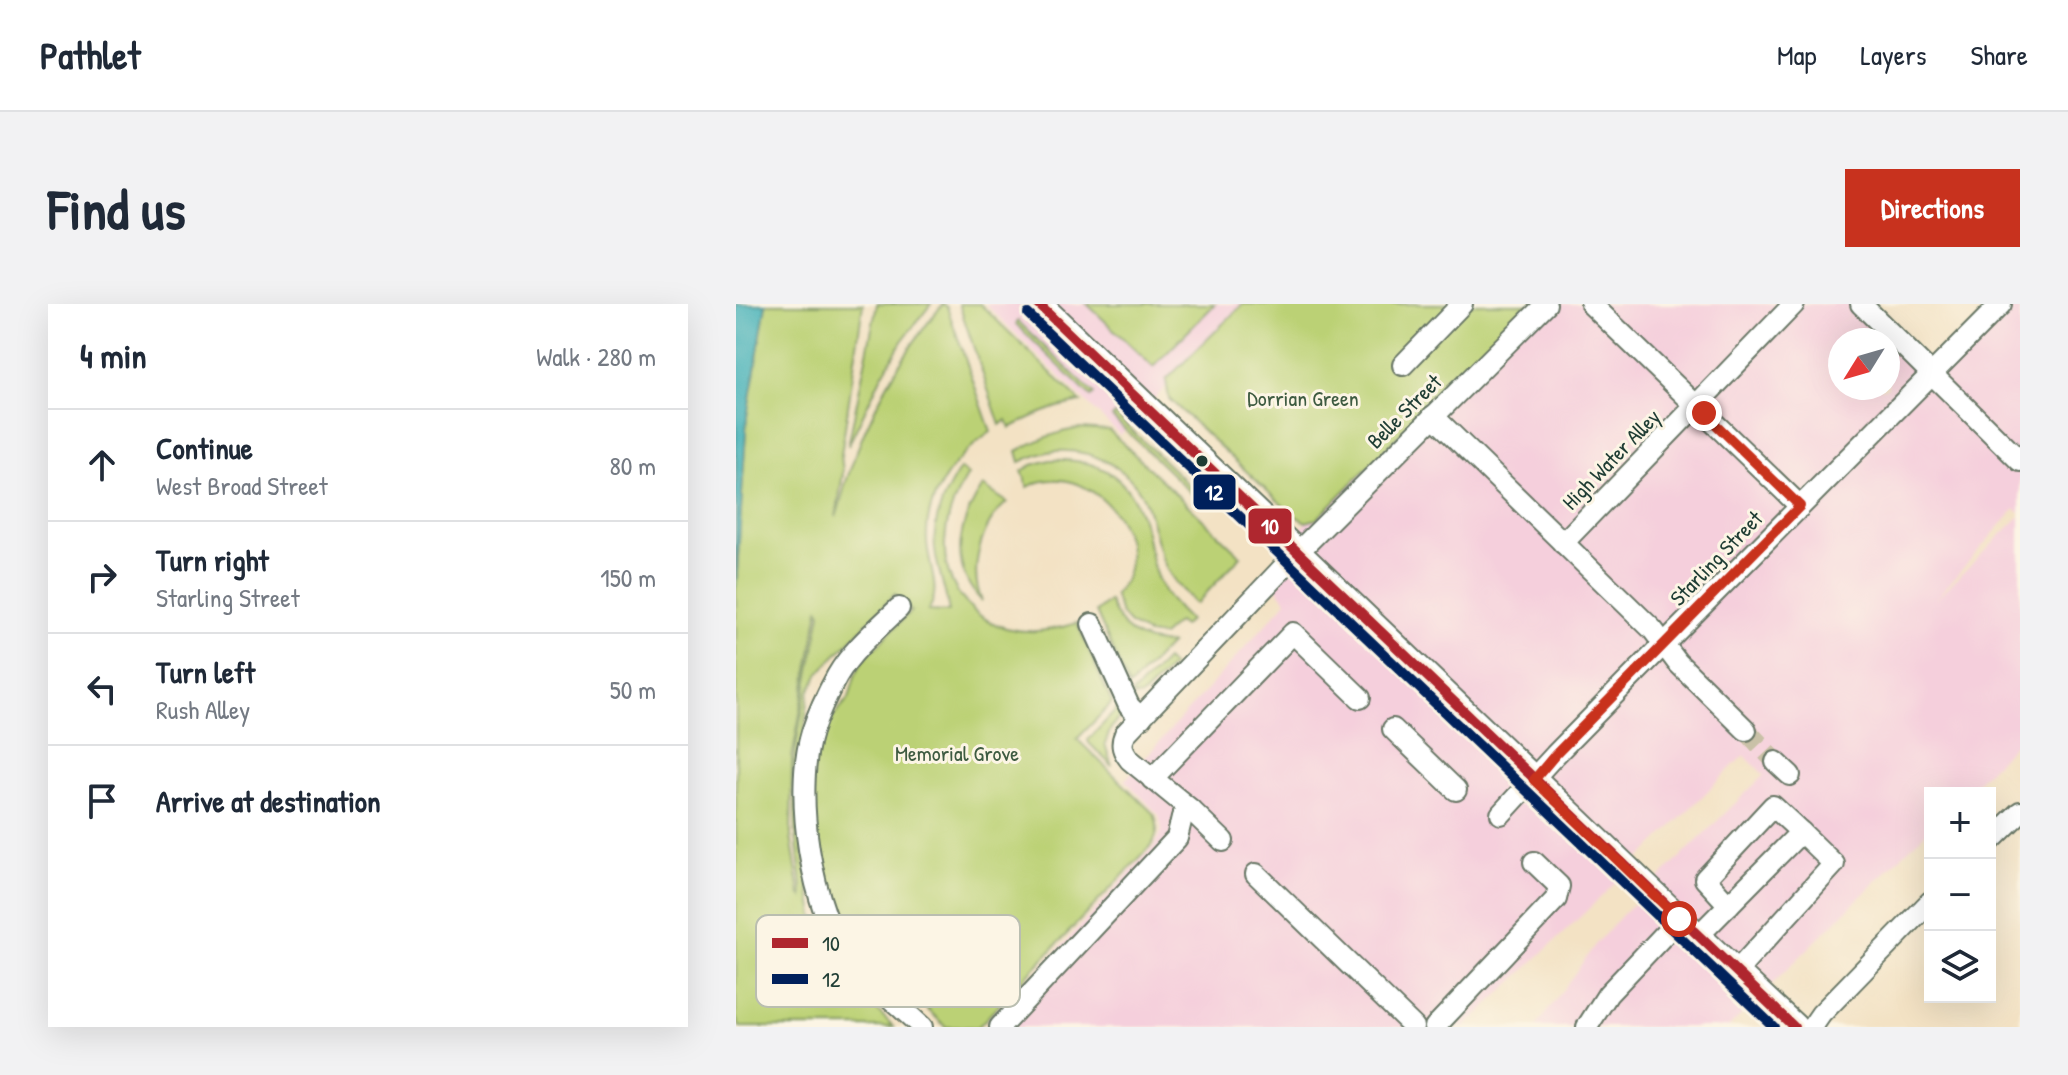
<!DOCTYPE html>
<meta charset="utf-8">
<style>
:root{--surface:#fff;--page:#f2f2f3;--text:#1f2937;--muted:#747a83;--line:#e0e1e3;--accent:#c8321e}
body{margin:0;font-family:"Patrick Hand",sans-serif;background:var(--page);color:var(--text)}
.controls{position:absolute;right:24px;bottom:24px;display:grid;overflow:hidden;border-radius:0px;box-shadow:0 8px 32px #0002}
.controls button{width:72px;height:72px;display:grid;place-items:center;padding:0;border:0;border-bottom:2px solid var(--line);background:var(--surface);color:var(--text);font:40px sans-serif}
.compass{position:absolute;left:1092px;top:24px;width:72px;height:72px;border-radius:50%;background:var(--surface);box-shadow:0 8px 32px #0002;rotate:233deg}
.stop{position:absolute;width:24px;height:24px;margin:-18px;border:6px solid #c8321e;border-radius:50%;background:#fff}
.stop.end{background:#c8321e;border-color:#fff;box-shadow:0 2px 8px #0008}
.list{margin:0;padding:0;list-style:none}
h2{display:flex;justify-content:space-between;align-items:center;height:104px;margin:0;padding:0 32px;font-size:34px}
h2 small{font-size:26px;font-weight:400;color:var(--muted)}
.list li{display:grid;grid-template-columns:52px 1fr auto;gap:24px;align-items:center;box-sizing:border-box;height:112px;padding:0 32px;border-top:2px solid var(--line)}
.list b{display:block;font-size:30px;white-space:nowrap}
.list p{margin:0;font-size:26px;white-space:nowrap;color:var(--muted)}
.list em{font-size:26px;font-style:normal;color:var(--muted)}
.icon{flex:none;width:44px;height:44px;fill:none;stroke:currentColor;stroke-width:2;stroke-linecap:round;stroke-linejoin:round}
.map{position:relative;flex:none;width:1284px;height:723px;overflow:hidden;border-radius:0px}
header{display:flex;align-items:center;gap:48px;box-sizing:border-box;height:112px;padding:0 40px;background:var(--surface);border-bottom:2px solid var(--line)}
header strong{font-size:38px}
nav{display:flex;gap:44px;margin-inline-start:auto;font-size:28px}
.intro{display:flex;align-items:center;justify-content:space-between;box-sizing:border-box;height:192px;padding:0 48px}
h1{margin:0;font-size:56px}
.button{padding:20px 36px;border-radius:0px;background:var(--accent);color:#fff;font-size:28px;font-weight:700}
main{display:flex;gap:48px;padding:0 48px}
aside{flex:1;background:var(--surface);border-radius:0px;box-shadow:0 8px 32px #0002}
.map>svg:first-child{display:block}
.built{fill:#f5cfdc;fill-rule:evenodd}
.green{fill:#bbd175;stroke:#6d8754;stroke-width:2;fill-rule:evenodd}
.water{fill:#3eafb7;stroke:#2e7676;stroke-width:2}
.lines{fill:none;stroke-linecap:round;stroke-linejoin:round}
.minor-tunnel{stroke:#c9c1a7;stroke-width:20;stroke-dasharray:20 10;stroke-linecap:butt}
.minor-casing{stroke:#697766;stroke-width:24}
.major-casing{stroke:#697766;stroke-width:30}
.minor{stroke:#fff;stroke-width:20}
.major{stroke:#fff;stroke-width:26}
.bus-1-casing{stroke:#fcf5e5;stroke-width:16}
.bus-2-casing{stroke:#fcf5e5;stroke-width:16}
.bus-1{stroke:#af272f;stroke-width:10}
.bus-2{stroke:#00205b;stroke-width:10}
.route{stroke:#c8321e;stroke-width:10}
.bus-dot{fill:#1f3d34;stroke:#fcf5e5;stroke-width:3}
.labels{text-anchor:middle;stroke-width:6;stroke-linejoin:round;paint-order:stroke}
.park-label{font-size:22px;fill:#3e5b41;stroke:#fcf5e5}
.street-label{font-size:22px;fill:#1f3d34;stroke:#fcf5e5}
.key{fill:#fcf5e5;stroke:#babeb0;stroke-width:2}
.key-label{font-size:22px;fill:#1f3d34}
.line-badge{stroke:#fcf5e5;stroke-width:3}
.badge-label{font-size:22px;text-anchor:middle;font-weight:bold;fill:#fff}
</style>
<header>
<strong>Pathlet</strong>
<nav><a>Map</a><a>Layers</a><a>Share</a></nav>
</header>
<div class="intro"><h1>Find us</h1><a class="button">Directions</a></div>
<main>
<aside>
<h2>4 min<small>Walk · 280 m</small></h2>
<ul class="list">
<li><svg class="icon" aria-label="ahead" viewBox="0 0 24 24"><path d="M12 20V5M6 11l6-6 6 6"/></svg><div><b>Continue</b><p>West Broad Street</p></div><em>80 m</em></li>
<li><svg class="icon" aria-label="right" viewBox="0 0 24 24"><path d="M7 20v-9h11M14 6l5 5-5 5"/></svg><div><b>Turn right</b><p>Starling Street</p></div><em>150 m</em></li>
<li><svg class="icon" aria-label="left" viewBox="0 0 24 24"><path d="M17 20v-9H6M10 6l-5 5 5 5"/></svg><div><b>Turn left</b><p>Rush Alley</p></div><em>50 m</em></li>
<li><svg class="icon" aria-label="arrive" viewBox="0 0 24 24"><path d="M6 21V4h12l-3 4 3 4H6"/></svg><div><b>Arrive at destination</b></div></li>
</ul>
</aside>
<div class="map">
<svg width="1284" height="723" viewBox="0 0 1284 723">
<rect width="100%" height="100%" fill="#fcf5e5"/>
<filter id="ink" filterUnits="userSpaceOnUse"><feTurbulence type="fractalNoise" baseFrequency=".0125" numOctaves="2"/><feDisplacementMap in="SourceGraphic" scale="16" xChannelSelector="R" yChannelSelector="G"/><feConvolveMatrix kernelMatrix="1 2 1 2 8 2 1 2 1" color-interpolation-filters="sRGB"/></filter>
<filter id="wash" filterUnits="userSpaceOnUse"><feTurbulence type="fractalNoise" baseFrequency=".006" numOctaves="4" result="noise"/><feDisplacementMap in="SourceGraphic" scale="32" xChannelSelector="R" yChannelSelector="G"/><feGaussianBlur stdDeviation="1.8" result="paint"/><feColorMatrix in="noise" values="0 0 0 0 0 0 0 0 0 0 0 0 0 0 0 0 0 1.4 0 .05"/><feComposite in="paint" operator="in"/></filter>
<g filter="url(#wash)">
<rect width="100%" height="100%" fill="#f3e2c4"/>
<g class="built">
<polygon points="249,0 508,0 384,131"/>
<path d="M792 0H1125L1196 69 1265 0H1284V209L1279 205 1199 296 1284 212V435L1230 489H1194V524L993 723H800L859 641 887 610 1028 471 1008 451 865 593 729 723H250L418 542 426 527 423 511 389 476 551 297 531 272 570 218 581 215ZM1104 36H1152V84H1104Z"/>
</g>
<g class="green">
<path d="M30 0H127L105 151 107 169 100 213C105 200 107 185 112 172 132 110 165 50 207 0L211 3 255 128C216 155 184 197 192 247 195 269 205 287 192 307L213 308C210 289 204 272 200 253 194 221 206 192 224 165L232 171C205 213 196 268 236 305 251 319 272 327 292 327 309 328 325 323 341 319L376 399 341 435 418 510C423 522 422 530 416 541L242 723H210L167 682 161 680 118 649 89 586 82 561 76 473 84 431 94 416 113 394 119 372 127 356 175 307 159 290 83 369 73 388 65 453V534L78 612 109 668 130 695 158 723H4L0 714V284L11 112ZM83 305 85 309 62 429 58 459 60 531 67 593 64 589 55 532 56 454Z"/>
<polygon points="141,0 195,0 166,37 145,73 112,142"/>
<path d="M223 0H244L345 98C318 102 297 112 274 124L271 116 264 121Z"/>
<polygon points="351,0 479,0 417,63"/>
<polygon points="507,0 792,0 581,215 570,218 557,211 433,95 430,76"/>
<polygon points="282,17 358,90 355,93 280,20"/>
<polygon points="379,110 471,198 468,201 376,113"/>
<path d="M344 124 373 126 505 252 460 300C448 287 436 277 429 261 419 240 417 216 408 195 393 163 354 144 319 147 307 148 295 153 284 158L281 147C302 136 320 128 344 124Z"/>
<path d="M314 156C365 154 395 173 409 224 413 242 415 261 423 278 430 293 441 305 453 316L447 322 442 318 426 332 411 330 394 320 385 310 378 291C383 285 389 277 391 269 404 225 361 173 316 176 307 176 299 179 292 183L286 167 296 161Z"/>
<path d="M247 182 271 198C245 221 232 266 246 297 212 263 222 219 247 182Z"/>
<path d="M373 297C385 328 402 338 434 340L393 383 360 308Z"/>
<polygon points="430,356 436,362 406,392 399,393 396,390"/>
<polygon points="383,403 386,410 375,424 369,440 376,462 353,439 352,436"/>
</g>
<polygon class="water" points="0,0 30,0 11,112 0,284"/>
</g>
<g filter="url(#ink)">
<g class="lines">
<polyline class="minor-tunnel" points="1010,426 1040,458"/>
<g class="minor-casing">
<g id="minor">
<polyline points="855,0 1064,202"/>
<polyline points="1125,0 1284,157"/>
<polyline points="667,61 726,0"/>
<polyline points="697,112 917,326 941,358 1010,426"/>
<polyline points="827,239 1058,0"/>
<path d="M163 304C141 325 116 346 101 372 91 390 82 409 76 428 57 489 75 607 114 658 119 665 129 672 136 678 153 693 170 708 186 723"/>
<polyline points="356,320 393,402 405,414"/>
<polyline points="657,425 720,486"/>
<polyline points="1040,458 1054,471"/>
<polyline points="416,475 557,329 624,394"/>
<polyline points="454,505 487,537"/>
<polyline points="765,510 819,451 927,341 1265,0"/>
<polyline points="1254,537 1284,508"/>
<polyline points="520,570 678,723"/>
<polyline points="993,601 969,575 1037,502 1065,528"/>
<polyline points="962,632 1065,528 1098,560 1000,668"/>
<path d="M264 723 441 534 446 513 454 505 394 456C387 447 384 441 389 430L561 249 810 0"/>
<polyline points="699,723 820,595 823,582 798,558"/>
<polyline points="851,723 872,690 943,615"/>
<polyline points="1076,723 1085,710 1194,598"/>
</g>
</g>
<g class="major-casing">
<polyline id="major" points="302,0 943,615 1058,723"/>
</g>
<use href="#minor" class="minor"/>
<use href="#major" class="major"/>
<g class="bus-1-casing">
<polyline id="bus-1" points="302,0 1058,723"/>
</g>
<g class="bus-2-casing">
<polyline id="bus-2" points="292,10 1038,723"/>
</g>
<use href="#bus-1" class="bus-1"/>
<use href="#bus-2" class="bus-2"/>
</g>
</g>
<g class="lines" filter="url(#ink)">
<polyline class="route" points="943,615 798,476 819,451 1064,202 968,109"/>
</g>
<circle class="bus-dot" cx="466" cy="157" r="7"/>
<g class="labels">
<g class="park-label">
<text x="567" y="102">Dorrian Green</text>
<text x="221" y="457">Memorial Grove</text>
</g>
<g class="street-label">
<text transform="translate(668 107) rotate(-45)" y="8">Belle Street</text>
<text transform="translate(875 155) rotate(-46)" y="8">High Water Alley</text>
<text transform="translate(980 254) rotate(-46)" y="8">Starling Street</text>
</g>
</g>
<rect x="20" y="611" width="264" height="92" rx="12" class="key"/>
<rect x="36" y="634" width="36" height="10" fill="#af272f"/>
<rect x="36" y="670" width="36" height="10" fill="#00205b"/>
<g class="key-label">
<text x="86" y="647">10</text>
<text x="86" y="683">12</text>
</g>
<g class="line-badge">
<rect x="456" y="169" width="45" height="38" rx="8" fill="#00205b"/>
<rect x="511" y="203" width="46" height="38" rx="8" fill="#af272f"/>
</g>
<g class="badge-label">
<text x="478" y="196">12</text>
<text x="534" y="230">10</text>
</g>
</svg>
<div class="controls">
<button>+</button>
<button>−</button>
<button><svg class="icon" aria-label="layers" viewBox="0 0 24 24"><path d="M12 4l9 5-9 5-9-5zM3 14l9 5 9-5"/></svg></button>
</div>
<svg class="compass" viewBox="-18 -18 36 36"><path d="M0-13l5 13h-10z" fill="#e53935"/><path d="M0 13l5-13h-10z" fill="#747a83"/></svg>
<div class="stop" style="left:943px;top:615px"></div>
<div class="stop end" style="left:968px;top:109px"></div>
</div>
</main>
